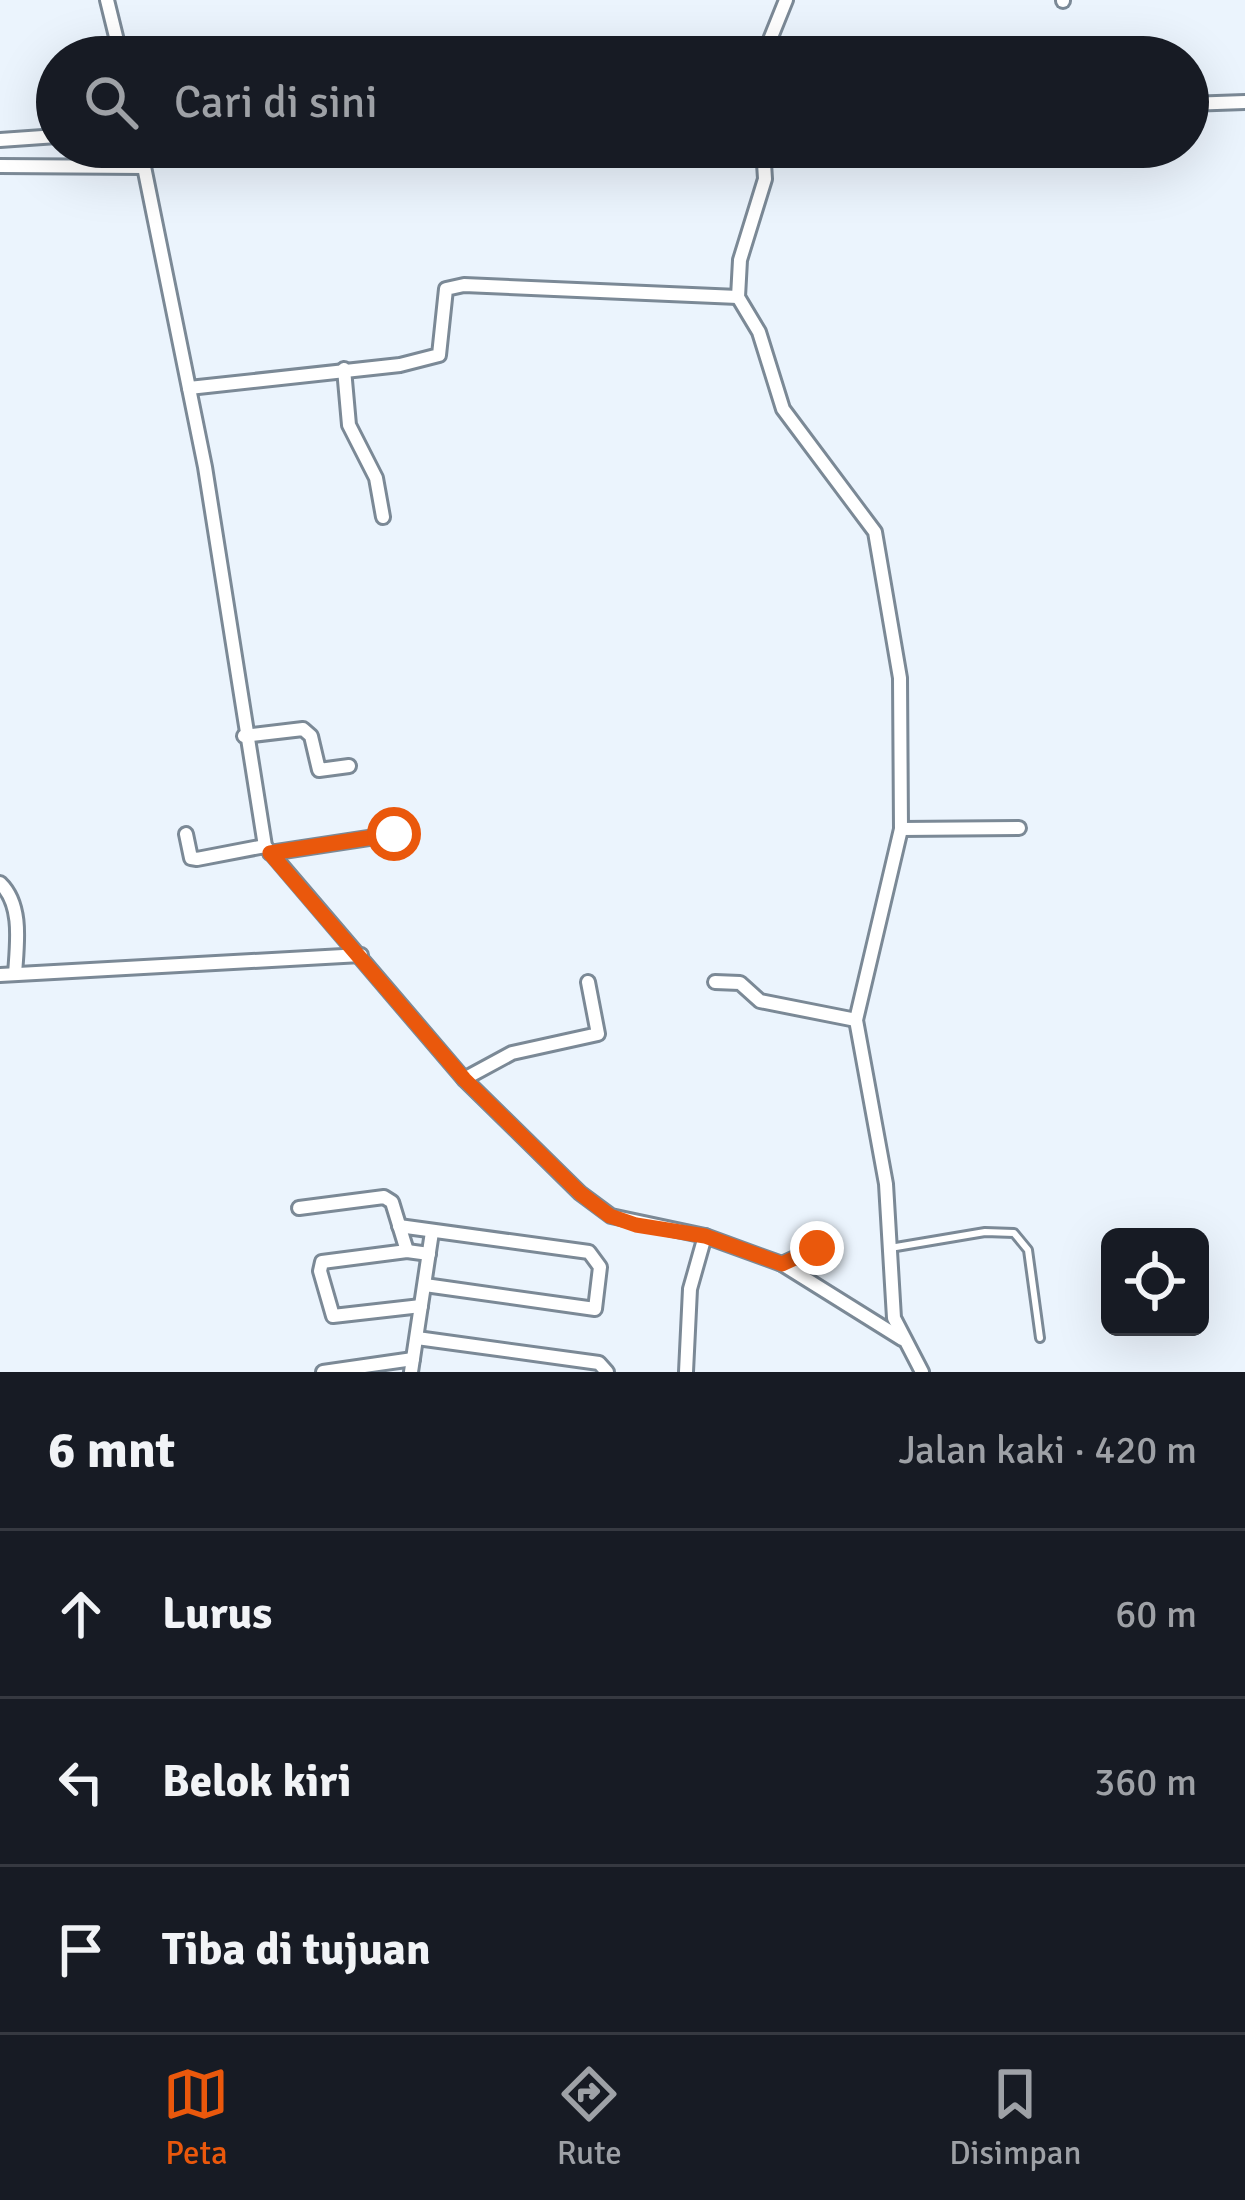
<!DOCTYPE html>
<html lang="id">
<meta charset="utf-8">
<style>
:root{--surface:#171b24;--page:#242831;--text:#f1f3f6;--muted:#9ea1a6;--line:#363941;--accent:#ea580c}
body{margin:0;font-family:Signika,sans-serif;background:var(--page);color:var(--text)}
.controls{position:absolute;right:36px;bottom:36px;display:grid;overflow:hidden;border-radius:18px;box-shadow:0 12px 48px #0002}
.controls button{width:108px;height:108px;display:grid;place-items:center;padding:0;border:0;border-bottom:3px solid var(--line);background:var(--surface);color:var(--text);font:60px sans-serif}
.stop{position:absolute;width:36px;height:36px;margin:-27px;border:9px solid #ea580c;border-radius:50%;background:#fff}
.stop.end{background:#ea580c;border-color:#fff;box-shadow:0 3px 12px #0008}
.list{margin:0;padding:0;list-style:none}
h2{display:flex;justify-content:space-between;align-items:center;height:156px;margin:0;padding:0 48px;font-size:51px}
h2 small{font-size:39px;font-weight:400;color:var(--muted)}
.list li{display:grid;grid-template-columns:78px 1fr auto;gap:36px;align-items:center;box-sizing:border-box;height:168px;padding:0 48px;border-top:3px solid var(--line)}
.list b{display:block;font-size:45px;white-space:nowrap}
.list em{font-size:39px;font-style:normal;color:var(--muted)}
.icon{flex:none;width:66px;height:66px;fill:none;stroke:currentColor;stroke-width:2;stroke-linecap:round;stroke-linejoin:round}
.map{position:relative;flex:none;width:1245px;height:1372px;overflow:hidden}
.search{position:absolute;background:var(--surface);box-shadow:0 12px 48px #0002;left:36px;right:36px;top:36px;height:132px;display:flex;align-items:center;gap:30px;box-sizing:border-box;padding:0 42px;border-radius:66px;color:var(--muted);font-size:45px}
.sheet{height:660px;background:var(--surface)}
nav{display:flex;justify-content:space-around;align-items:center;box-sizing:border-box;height:168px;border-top:3px solid var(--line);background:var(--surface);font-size:33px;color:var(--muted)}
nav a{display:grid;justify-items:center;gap:6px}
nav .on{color:var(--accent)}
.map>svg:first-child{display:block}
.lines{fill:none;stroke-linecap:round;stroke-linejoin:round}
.lane-casing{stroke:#7b8996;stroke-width:12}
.street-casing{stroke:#7b8996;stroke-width:18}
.lane{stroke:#fff;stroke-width:6}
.street{stroke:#fff;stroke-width:12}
.route{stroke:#ea580c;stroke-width:15}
</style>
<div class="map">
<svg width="1245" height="1372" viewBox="0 0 1245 1372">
<rect width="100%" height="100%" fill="#ebf4fd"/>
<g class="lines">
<g class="lane-casing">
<polyline id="lane" points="890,1248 985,1232 1014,1233 1028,1250 1040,1338"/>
</g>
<g class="street-casing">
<g id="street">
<polyline points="107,0 121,57"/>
<polyline points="1063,0 1063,1"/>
<polyline points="763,57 786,0"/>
<polyline points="1188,104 1245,102"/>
<polyline points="0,140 57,136"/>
<polyline points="140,147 205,467 265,846 464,1079 580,1193 611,1216 705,1236 782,1264 902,1339"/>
<polyline points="763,147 765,179 740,260 738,297 759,332 783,409 875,532 900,678 901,829 856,1020 886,1184 894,1318 922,1372"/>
<polyline points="0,166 144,167"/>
<polyline points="344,369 349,425 376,478 383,517"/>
<polyline points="189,388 400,365 439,355 446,289 464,285 738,297"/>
<polyline points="244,736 303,729 311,736 319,770 349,766"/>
<polyline points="901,829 1019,828"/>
<polyline points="186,834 191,858 197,859 265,846"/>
<polyline points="270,853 395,834"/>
<path d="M0 883C23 905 17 944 15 974"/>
<polyline points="0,975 361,955"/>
<polyline points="715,982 740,983 760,1001 856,1020"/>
<polyline points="464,1079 512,1053 598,1034 588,982"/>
<polyline points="299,1208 384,1197 392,1202 407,1251"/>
<polyline points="399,1226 589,1252 600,1267 595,1309 425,1285"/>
<polyline points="782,1264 817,1248"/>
<polyline points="421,1306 333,1316 320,1271 322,1262 407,1251 429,1254"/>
<polyline points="417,1338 599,1363 607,1372"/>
<polyline points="323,1372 413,1359"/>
<polyline points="411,1372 432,1232"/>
<polyline points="686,1372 690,1289 705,1236"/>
</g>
</g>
<use href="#lane" class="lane"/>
<use href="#street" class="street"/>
</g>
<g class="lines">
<polyline class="route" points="394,834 270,853 464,1079 580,1193 610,1216 636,1225 705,1236 782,1264 817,1248"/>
</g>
</svg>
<div class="controls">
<button><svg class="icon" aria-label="locate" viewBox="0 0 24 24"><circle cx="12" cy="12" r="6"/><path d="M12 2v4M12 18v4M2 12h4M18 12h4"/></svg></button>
</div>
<div class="stop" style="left:394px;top:834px"></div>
<div class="stop end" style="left:817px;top:1248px"></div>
<div class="search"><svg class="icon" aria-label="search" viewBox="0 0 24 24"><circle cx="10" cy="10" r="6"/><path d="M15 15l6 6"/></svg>Cari di sini</div>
</div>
<section class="sheet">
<h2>6 mnt<small>Jalan kaki · 420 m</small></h2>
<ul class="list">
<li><svg class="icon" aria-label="ahead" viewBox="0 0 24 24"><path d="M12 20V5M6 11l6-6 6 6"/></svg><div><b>Lurus</b></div><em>60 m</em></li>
<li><svg class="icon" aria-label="left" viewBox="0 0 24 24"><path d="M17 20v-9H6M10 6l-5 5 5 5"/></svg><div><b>Belok kiri</b></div><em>360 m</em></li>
<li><svg class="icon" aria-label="arrive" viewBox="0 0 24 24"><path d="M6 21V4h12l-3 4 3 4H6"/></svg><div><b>Tiba di tujuan</b></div></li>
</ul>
</section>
<nav>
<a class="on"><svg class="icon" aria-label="map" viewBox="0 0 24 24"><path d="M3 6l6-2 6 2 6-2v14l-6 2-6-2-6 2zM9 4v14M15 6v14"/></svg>Peta</a>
<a><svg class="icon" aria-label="directions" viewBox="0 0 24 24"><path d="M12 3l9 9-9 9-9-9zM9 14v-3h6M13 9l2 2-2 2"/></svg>Rute</a>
<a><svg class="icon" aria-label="saved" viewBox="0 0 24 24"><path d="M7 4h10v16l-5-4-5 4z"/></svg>Disimpan</a>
</nav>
